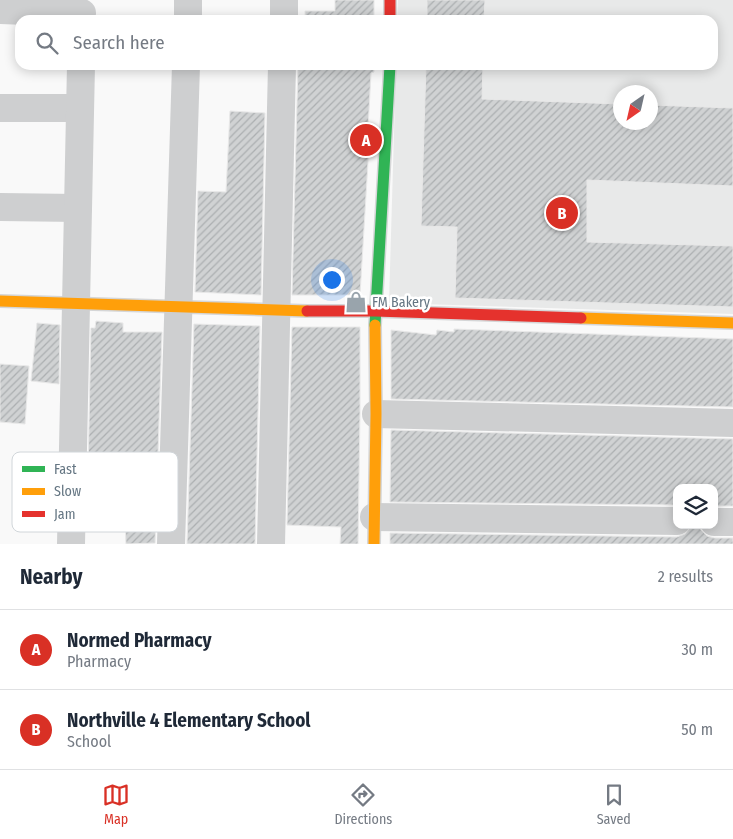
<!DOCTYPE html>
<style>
:root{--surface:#fff;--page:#f6f6f7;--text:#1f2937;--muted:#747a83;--line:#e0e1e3;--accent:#d93025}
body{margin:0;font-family:"Fira Sans Condensed",sans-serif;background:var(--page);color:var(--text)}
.controls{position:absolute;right:15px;bottom:15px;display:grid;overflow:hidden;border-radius:10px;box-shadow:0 2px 12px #0003}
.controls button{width:45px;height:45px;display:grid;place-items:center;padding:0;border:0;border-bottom:1px solid var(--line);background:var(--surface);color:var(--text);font:25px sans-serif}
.compass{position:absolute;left:613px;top:85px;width:45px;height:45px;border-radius:50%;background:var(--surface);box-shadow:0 2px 12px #0003;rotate:214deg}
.you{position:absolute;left:331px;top:279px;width:18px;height:18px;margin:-12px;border:4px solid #fff;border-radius:50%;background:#1a73e8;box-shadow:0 0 0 8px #1a73e833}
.badge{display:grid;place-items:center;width:32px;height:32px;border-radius:50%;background:var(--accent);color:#fff;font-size:16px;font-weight:700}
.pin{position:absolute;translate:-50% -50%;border:2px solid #fff;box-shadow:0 1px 5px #0006}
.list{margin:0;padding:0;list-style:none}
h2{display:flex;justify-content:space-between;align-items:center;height:65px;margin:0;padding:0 20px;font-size:21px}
h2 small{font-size:16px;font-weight:400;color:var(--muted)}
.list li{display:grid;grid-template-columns:32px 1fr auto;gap:15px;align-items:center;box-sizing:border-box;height:80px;padding:0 20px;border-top:1px solid var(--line)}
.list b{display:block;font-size:19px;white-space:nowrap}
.list p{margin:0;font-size:16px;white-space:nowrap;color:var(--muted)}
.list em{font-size:16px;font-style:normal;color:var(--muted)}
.icon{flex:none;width:28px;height:28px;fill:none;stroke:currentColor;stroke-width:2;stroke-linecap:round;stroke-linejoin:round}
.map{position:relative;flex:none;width:733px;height:544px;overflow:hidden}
.search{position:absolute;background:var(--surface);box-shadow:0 2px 12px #0003;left:15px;right:15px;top:15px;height:55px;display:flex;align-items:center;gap:12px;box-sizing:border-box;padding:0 18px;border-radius:15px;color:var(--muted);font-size:19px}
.sheet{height:225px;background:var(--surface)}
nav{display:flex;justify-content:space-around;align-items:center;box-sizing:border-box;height:70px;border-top:1px solid var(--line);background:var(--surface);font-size:14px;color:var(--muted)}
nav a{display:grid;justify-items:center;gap:2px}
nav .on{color:var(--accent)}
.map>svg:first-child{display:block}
.built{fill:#e8e9e9;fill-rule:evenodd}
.building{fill:url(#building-hatch);stroke:#e8e8e8}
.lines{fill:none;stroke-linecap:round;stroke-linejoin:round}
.fast-casing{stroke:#d5d6d7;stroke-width:14}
.slow-casing{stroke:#d5d6d7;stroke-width:14}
.jam-casing{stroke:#d5d6d7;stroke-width:14}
.street{stroke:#cecfd0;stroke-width:28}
.fast{stroke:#30b455;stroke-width:11}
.slow{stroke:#ff9f0a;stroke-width:11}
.jam{stroke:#e5322d;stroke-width:11}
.labels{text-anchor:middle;stroke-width:5;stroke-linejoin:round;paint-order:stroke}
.poi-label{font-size:14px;fill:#657683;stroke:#fff;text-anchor:start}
.key{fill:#fff;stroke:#d1d6da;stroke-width:1}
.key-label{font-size:14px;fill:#657683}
</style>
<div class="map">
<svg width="733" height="544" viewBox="0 0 733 544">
<defs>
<pattern id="building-hatch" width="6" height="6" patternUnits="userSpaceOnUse" patternTransform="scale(1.25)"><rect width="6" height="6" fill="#d0d2d3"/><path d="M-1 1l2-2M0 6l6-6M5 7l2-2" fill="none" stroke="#acafb1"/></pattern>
</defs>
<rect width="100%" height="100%" fill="#f9f9f9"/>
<path class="built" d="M398 0H733V314L389 303 396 65H713V20H397ZM620 92H650V122H620Z"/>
<g class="building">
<polygon points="335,0 374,0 374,20 305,20 305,11 335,11"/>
<polygon points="427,0 485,0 484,20 427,20"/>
<polygon points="298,65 374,65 374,72 371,73 368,129 370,129 360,295 292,295"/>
<polygon points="426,65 483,65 482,99 620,104 620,122 650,122 650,105 733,108 733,186 587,180 587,242 733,246 733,307 455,298 457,227 421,226"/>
<polygon points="230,111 265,113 261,295 195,292 198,191 226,192"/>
<polygon points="96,321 123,323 123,332 162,332 155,543 126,544 125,523 87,522 91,328 95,328"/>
<polygon points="37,323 60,325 59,384 31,381"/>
<polygon points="194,324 260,326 255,544 187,544"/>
<polygon points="292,327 360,327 360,414 358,544 340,544 341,527 287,525"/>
<polygon points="454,329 733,339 733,407 391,399 391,330 436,335 437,330 454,332"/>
<polygon points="0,364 29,366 25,424 0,422"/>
<polygon points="391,430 733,439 733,506 714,506 714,488 677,488 677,505 390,502"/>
<polygon points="692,525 699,525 701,530 707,536 714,538 733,538 733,544 390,544 390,533 677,537 685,534"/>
</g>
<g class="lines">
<g class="fast-casing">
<polyline id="fast" points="375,325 390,65"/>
</g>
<g class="slow-casing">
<g id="slow">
<polyline points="0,301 307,311"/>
<polyline points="581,318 733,323"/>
<polyline points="374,544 376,414 375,325"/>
</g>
</g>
<g class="jam-casing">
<g id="jam">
<polyline points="390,0 390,20"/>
<polyline points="307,311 375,311 581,318"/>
</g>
</g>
<g class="street">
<polyline points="0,10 82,13"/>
<polyline points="188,20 188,0"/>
<polyline points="284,20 284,0"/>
<polyline points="0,108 80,108"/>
<polyline points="0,207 78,208"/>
<polyline points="376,414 733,423"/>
<polyline points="374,517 677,521"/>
<polyline points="714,522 733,522"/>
<polyline points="71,544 81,65"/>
<polyline points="171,544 186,65"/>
<polyline points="271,544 282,65"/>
</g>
<use href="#fast" class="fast"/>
<use href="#slow" class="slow"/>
<use href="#jam" class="jam"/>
</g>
<defs>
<g id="shop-bare" transform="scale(1.725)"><path d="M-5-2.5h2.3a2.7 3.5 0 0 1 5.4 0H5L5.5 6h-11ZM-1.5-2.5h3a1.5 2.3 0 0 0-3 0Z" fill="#99a4ac" stroke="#fff" stroke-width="2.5" paint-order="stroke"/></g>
</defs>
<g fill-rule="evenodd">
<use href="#shop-bare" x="356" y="302"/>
</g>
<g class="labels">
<g class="poi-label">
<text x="372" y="307">FM Bakery</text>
</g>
</g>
<rect x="12" y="452" width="166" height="80" rx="8" class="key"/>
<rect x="22" y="466" width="23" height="6" fill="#30b455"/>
<rect x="22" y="488" width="23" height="7" fill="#ff9f0a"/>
<rect x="22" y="511" width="23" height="6" fill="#e5322d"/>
<g class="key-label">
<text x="54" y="474">Fast</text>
<text x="54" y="496">Slow</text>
<text x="54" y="519">Jam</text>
</g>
</svg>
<div class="controls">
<button><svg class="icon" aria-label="layers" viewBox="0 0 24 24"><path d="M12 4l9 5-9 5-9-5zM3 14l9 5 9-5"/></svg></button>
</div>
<svg class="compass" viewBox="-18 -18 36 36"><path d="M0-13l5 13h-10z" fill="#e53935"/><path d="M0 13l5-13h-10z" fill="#747a83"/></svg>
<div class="you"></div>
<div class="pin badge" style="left:366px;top:140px">A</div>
<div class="pin badge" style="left:562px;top:213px">B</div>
<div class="search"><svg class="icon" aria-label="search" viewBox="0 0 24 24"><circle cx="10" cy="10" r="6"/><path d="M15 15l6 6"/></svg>Search here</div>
</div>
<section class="sheet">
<h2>Nearby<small>2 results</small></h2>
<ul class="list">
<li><span class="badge">A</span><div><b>Normed Pharmacy</b><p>Pharmacy</p></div><em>30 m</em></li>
<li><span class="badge">B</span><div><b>Northville 4 Elementary School</b><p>School</p></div><em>50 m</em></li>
</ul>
</section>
<nav>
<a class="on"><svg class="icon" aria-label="map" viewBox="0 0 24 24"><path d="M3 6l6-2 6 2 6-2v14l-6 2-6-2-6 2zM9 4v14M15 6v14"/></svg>Map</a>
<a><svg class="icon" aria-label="directions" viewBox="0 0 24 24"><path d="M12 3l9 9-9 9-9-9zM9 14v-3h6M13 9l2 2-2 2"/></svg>Directions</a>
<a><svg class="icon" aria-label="saved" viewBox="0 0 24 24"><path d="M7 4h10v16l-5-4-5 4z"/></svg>Saved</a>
</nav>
